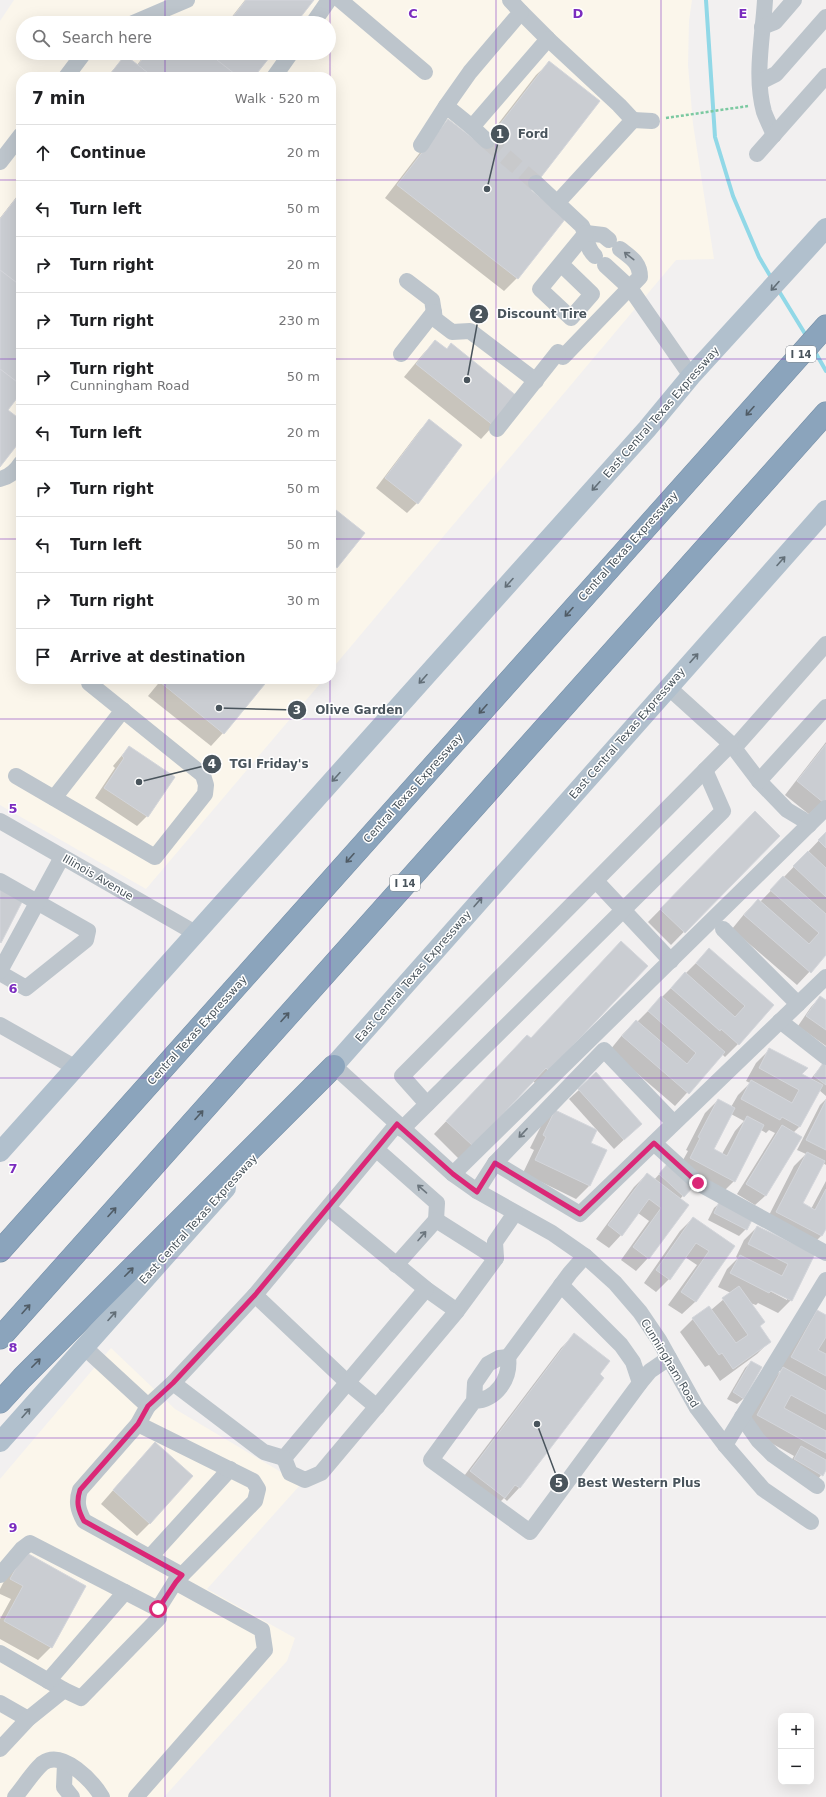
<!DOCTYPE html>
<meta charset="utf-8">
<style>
:root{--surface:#fff;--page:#f6f6f6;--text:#202124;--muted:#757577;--line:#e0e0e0}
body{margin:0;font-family:"DejaVu Sans",sans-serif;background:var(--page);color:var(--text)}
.controls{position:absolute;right:12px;bottom:12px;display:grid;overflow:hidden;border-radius:8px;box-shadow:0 4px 16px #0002}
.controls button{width:36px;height:36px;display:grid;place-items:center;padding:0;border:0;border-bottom:1px solid var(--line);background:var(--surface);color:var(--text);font:20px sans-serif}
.stop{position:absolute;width:12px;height:12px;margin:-9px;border:3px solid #db2777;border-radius:50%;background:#fff}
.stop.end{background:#db2777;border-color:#fff;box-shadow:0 1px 4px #0008}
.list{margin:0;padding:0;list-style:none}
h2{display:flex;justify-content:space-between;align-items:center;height:52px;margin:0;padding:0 16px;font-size:17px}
h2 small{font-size:13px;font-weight:400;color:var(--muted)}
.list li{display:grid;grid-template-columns:26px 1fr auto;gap:12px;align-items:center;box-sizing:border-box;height:56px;padding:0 16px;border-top:1px solid var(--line)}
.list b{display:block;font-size:15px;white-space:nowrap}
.list p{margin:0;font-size:13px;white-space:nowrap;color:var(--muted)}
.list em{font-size:13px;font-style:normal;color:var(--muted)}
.icon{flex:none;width:22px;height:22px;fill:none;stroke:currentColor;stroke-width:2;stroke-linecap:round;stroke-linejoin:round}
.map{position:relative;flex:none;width:826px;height:1797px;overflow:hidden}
.search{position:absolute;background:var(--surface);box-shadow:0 4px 16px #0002;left:16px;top:16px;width:320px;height:44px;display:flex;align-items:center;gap:10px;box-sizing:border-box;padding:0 14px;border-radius:22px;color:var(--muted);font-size:15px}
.panel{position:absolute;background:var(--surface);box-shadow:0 4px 16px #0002;left:16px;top:72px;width:320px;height:612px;border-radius:16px}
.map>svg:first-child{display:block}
.commercial{fill:#fbf6eb;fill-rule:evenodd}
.shadow{fill:#0003;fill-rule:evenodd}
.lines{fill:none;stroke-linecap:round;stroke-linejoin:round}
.stream{stroke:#91d8e7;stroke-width:4}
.building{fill:#cacdd2;stroke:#d4d6db}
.minor-tunnel{stroke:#c8c9cb;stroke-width:16;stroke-dasharray:16 8;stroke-linecap:butt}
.highway-casing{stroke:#768fa7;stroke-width:23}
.path{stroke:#7bc9a1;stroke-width:2.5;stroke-dasharray:3 2;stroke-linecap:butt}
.minor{stroke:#bdc5cc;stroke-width:16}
.major{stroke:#b1c0cd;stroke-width:20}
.highway{stroke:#8ba4bc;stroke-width:22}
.oneway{stroke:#6c767e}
.oneway2{stroke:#636f78}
.oneway3{stroke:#505c66}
.route{stroke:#db2777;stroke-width:5}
.grid{fill:none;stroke:#7b2cbf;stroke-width:1;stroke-opacity:0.55}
.labels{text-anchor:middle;stroke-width:3;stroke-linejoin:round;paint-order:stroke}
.shield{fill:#fff;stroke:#80878d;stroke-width:1}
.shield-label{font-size:10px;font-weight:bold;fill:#49545c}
.street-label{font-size:11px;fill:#49545c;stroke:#fff}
.grid-label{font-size:13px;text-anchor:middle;font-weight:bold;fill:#7b2cbf;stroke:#fff;stroke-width:3;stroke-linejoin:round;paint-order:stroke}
.leader{fill:none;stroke:#49545c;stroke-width:1.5}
.callout-dot{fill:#49545c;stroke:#fff;stroke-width:1.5}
.mark-label{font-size:12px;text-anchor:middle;font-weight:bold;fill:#fff}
.callout-label{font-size:12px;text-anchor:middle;font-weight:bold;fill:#49545c;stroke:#fff;stroke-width:3;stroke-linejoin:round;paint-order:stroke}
</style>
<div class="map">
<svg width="826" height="1797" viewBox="0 0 826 1797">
<rect width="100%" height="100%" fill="#f2f0f0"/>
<g class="commercial">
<path d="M14 0H692L689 21 688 65 693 124 714 259 676 260 331 670V77H21V679H324L146 889 0 805V21ZM23 23H329V53H23Z"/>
<polygon points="111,1348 175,1409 301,1484 207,1589 295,1638 287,1661 164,1797 0,1797 0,1479"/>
</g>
<g class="shadow">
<polygon points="245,0 313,0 295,23 227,23"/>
<polygon points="146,53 271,53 253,77 107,77 125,56 137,65"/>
<polygon points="549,63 529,190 564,218 517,278 504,291 385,198 435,133 481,146 536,75"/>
<polygon points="21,191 21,392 6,410 21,422 21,439 0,465 0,218"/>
<polygon points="435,342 493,426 481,439 404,377 423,354"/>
<polygon points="429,421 417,503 407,513 376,488 420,430"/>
<polygon points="331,508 336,567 333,570 331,568"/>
<polygon points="162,679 268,679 223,733 211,746 148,696"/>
<polygon points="826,742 826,798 810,815 785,795"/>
<polygon points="129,747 174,777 147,816 137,826 95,798 115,768 113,766"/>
<polygon points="742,826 778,836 671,945 648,922"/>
<polygon points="826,833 826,954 797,985 732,929 745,913 758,900 760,902"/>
<polygon points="709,950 772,1005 738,1044 725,1057 722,1054 675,1106 610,1050 623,1034 636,1021 637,1022"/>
<polygon points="646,966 536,1084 533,1081 459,1159 434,1134 527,1036 530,1039"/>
<polygon points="820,997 826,1001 826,1046 798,1026 811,1007"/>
<path d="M769 1050 801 1075 810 1080 823 1064 826 1066V1096L819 1090 800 1126 793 1133 801 1138 765 1196 755 1205 737 1194 775 1133 769 1130 766 1133 761 1130 734 1181 721 1194 677 1171 688 1151 686 1150 705 1113 718 1100 731 1107 738 1095 750 1083 746 1081 756 1063ZM731 1114 744 1121 735 1131 722 1154 713 1149Z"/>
<polygon points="579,1090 631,1133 614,1149 569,1099"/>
<polygon points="826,1099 826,1165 823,1163 801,1204 811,1209 826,1181 826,1227 822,1235 809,1248 764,1225 794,1166 806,1154 797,1150 820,1105"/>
<polygon points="555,1111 590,1143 605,1151 589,1186 576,1199 523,1173 534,1150 530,1148 542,1124"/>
<polygon points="662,1171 692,1186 680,1199 648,1258 636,1271 621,1260 649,1221 638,1213 621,1235 609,1248 596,1239 634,1187 647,1174 654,1180"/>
<polygon points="721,1202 746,1229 739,1236 708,1220 714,1208"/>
<polygon points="693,1218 734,1246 695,1302 682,1314 668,1305 697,1265 685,1257 669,1279 656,1292 644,1283 680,1231"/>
<path d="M757 1227 813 1255 791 1300 778 1313 758 1303 756 1305 750 1303 764 1322 759 1327 770 1341 757 1354 720 1381 709 1365 705 1367 680 1332 693 1319 711 1310 731 1293 718 1287 727 1269 738 1258 736 1257 744 1240ZM767 1287 787 1298V1300L766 1289Z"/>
<polygon points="817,1311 826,1316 826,1468 816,1482 788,1466 794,1456 745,1428 770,1381 781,1371 779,1370 804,1324"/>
<polygon points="574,1335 598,1374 603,1378 519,1488 507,1501 504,1498 492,1510 458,1484 561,1348"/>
<polygon points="751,1362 744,1398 737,1404 727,1399 745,1368"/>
<polygon points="142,1457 150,1523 137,1536 101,1504"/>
<polygon points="25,1554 51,1647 38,1660 0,1639 0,1619 11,1599 0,1594 0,1589 12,1566"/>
</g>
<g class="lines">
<g class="stream">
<polyline points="706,0 715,137 733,196 759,257 772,279"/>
<polyline points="777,288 807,337"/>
<polyline points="814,350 826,371"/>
</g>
</g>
<g class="building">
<polygon points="246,0 314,0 296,23 228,23"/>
<polygon points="147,53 208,53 239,77 153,77 138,65"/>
<polygon points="208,53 273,53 254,77 239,77"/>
<polygon points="125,55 138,65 153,77 108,77"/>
<polygon points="549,61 600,101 531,190 566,218 518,279 397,185 448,119 483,146"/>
<polygon points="21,192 21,286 0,270 0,219"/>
<polygon points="0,270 21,286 21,385 0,369"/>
<polygon points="435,340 447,349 451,343 518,397 494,426 416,364"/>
<polygon points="0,369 21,385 21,393 8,410 21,420 21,440 0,467"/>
<polygon points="429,419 462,445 418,504 385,478"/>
<polygon points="331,506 365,533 337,568 331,563"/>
<polygon points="163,679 269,679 224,734 160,682"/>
<polygon points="826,744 826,800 824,803 797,781"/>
<polygon points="129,746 175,777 148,817 104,788 124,758 122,756"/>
<polygon points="755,811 780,836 685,933 660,909"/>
<polygon points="826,832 826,848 818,840"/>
<polygon points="808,851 826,868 826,897 793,866"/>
<polygon points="783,876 826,914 826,955 811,973 744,915 758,899 809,944 819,933 770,890"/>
<polygon points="0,888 23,900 1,943 0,942"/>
<polygon points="621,941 648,966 549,1071 546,1068 473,1146 446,1121 527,1035 531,1038"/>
<polygon points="709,948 774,1005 739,1045 721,1029 720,1031 671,988 685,972 735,1017 745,1006 696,963"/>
<polygon points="661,996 725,1052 689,1094 622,1036 636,1020 687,1064 696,1053 648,1011"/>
<polygon points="820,996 826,1000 826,1030 806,1016"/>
<polygon points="769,1048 808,1068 802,1074 823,1085 800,1127 782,1117 780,1120 741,1099 751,1080 792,1103 799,1090 759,1068"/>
<polygon points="823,1063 826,1065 826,1085 814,1076"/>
<polygon points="596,1072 642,1124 624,1140 578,1089"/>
<polygon points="718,1099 735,1108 714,1149 727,1156 747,1116 764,1125 735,1182 690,1158 700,1138 698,1137"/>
<polygon points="826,1100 826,1150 806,1140"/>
<polygon points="555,1110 597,1130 591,1143 607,1150 590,1186 535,1160 546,1137 543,1135"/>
<polygon points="782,1125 802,1137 766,1196 746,1184"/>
<polygon points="807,1152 825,1161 803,1203 815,1210 826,1189 826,1229 822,1236 776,1212"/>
<polygon points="668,1163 694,1186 684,1197 659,1174"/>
<polygon points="647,1173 689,1205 649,1259 633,1247 661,1208 649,1199 622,1236 608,1225"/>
<polygon points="720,1200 753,1218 747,1230 714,1213"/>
<polygon points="693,1217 735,1246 696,1302 681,1292 709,1251 696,1243 670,1280 656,1270"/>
<polygon points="757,1226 815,1254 792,1301 771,1291 769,1293 730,1273 740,1255 782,1276 788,1264 748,1244"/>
<polygon points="739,1286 765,1322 760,1326 771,1342 733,1369 722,1353 719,1355 692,1318 709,1306 736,1343 748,1335 722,1298"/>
<polygon points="817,1310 826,1315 826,1337 818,1350 826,1354 826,1376 791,1357"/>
<polygon points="574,1333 610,1361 600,1374 604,1378 520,1488 515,1485 505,1498 470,1471"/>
<polygon points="751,1361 762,1367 744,1399 733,1392"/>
<polygon points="783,1367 826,1391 826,1414 791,1395 784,1408 826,1431 826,1453 757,1415"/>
<polygon points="155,1442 193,1476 150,1524 113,1490"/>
<polygon points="801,1446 826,1460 826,1470 823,1476 794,1459"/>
<polygon points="25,1552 86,1586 52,1648 4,1621 23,1586 10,1579"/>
</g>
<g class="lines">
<polyline class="minor-tunnel" points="487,141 536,183"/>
<g class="highway-casing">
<g id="highway">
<polyline points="0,1251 826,326"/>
<polyline points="0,1338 826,413"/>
<polyline points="0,1402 22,1378 334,1066"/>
</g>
</g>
<polyline class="path" points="666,118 748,106"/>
<g class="minor">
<polyline points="340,0 425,72"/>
<path d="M765 0C763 36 754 76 764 112 767 120 771 128 774 135"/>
<polyline points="521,12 548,39"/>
<polyline points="133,23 187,0"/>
<polyline points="313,23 329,0"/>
<polyline points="762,27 775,22 794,0"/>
<polyline points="66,77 84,53"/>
<polyline points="274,77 291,53"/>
<polyline points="760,82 776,74 826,17"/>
<polyline points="446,106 470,72 521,12 510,0"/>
<polyline points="633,120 652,121"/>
<polyline points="472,127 487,141"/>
<polyline points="421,145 446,106 472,127 548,39 619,105 633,120 557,203"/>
<polyline points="757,154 826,76"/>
<polyline points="0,162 21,135"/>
<path d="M536 183 582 226C587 236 586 248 595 256"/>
<polyline points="586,233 603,235 609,240"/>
<polyline points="561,264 592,294 571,318 540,289 586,233"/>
<polyline points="605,265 630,288 691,376"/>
<polyline points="407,281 432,300 435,319 452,332 470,331 536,381"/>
<polyline points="401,354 434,312"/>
<path d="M563 357 640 277C640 262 630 257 620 249"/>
<polyline points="497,429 558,352"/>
<path d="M0 479C9 477 16 471 21 463"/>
<polyline points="668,687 731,744 759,781 787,810 802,819 809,825"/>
<polyline points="734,748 826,644"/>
<polyline points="16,776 155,857 205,794 206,785 203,775 89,683"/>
<polyline points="759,781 826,707"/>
<polyline points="54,798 123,710"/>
<polyline points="0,821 197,934"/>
<polyline points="0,881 88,931 86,940 26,988 0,973"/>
<polyline points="596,881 671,961"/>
<polyline points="723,929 798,1004"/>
<polyline points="0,971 62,857"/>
<polyline points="780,1021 826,1057"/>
<polyline points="0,1025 76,1068"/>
<polyline points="334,1066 453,1174 477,1191 552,1233 585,1256 615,1283 640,1312 659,1340 697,1408 725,1445 763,1489 811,1522"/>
<polyline points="427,1104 402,1076 731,744"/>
<polyline points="402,1129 723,811 705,770"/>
<polyline points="654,1143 698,1183 826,1253"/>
<polyline points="377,1150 437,1203 436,1220"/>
<polyline points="495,1163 580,1214 826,977"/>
<polyline points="453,1174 826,808"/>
<polyline points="477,1191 495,1163 604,1050 674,1123"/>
<polyline points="328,1208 426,1289 457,1311 496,1258 495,1242 515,1213"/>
<polyline points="396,1265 436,1220 496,1258"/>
<polyline points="561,1285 621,1345 633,1362 640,1383"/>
<polyline points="255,1295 348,1383 377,1407"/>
<path d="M84 1347 148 1406 138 1424 80 1490C76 1502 78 1510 84 1521L182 1575"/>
<polyline points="508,1357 570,1273 585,1256"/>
<polyline points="173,1383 264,1452 284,1458 426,1289"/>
<path d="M474 1401C496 1400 511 1379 508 1357L499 1358 488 1364 475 1383 474 1401 431 1460 530 1532 640 1383 650 1371 669 1358"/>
<polyline points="148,1406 173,1383 255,1295 397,1124"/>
<polyline points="742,1417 758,1440 773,1455 817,1486"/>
<polyline points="725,1445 826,1280"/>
<polyline points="284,1458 290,1473 305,1480 321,1473 457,1311"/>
<polyline points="150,1557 230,1469"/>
<polyline points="0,1575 22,1549 30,1543 158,1609"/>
<polyline points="0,1653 64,1690 81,1698 159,1618 158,1609 175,1582 255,1501 258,1489 253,1481 138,1424"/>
<polyline points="48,1681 125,1592"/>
<polyline points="0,1703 28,1719"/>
<polyline points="0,1749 28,1719 64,1690"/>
<polyline points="65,1763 64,1787 72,1797"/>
<path d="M15 1797C22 1789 35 1769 43 1763 63 1749 93 1782 102 1797"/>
<polyline points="136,1797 265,1650 262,1630 175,1582"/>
</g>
<g class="major">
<polyline points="322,1079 826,510"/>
<polyline points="0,1152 647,429 691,376 826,228"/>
<polyline points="0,1442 226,1188"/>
</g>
<use href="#highway" class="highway"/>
</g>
<defs><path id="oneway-shaft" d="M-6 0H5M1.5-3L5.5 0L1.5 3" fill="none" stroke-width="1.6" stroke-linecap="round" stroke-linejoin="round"/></defs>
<g class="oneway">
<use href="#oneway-shaft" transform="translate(629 256) rotate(-142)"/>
<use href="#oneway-shaft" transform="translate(523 1133) rotate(133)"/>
<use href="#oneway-shaft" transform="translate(422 1189) rotate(-139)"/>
<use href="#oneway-shaft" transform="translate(422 1236) rotate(-49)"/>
</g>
<g class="oneway2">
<use href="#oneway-shaft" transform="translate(775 286) rotate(132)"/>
<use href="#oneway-shaft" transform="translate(596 486) rotate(132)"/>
<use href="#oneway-shaft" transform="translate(781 561) rotate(-48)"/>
<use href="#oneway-shaft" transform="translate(509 583) rotate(132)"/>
<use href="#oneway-shaft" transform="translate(694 658) rotate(-48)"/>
<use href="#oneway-shaft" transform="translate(423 679) rotate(132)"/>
<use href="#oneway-shaft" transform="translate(336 777) rotate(132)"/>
<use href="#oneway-shaft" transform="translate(478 902) rotate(-49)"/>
<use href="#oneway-shaft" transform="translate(112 1316) rotate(-48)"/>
<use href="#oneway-shaft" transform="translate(26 1413) rotate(-48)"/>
</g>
<g class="oneway3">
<use href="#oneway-shaft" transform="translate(750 411) rotate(132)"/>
<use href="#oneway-shaft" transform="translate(569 612) rotate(132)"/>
<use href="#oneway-shaft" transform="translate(483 709) rotate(132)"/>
<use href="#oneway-shaft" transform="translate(350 858) rotate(132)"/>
<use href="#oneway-shaft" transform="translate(285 1017) rotate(-48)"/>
<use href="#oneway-shaft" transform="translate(199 1115) rotate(-48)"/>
<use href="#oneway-shaft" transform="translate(112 1212) rotate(-48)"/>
<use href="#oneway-shaft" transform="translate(129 1272) rotate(-45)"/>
<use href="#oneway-shaft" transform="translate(26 1309) rotate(-48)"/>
<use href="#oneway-shaft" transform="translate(36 1363) rotate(-45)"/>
</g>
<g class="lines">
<path class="route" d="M158 1609 176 1582 182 1575 84 1521C78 1510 76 1502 80 1490L138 1424 148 1406 173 1383 255 1295 397 1124 453 1174 477 1192 495 1163 580 1214 654 1143 698 1183"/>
</g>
<path class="grid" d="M165 0V23M330 0V77M496 0V1797M661 0V1797M165 53V77M0 180H21M331 180H826M0 359H21M331 359H826M0 539H21M331 539H826M165 679V1797M330 679V1797M0 719H826M0 898H826M0 1078H826M0 1258H826M0 1438H826M0 1617H826"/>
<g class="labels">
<g class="shield">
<rect x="786" y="346" width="30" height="16" rx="3"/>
<rect x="390" y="875" width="30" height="16" rx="3"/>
</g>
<g class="shield-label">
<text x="801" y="358">I 14</text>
<text x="405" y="887">I 14</text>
</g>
<g class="street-label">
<text transform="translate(661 412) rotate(-49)" y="4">East Central Texas Expressway</text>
<text transform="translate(628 546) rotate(-48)" y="4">Central Texas Expressway</text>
<text transform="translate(627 733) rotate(-49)" y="4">East Central Texas Expressway</text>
<text transform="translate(413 788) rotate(-48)" y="4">Central Texas Expressway</text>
<text transform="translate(98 877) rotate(30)" y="4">Illinois Avenue</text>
<text transform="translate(413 976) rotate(-49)" y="4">East Central Texas Expressway</text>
<text transform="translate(197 1030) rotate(-48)" y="4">Central Texas Expressway</text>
<text transform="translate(198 1219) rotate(-48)" y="4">East Central Texas Expressway</text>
<text transform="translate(670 1363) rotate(59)" y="4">Cunningham Road</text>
</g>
</g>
<g class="grid-label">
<text x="413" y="18">C</text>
<text x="578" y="18">D</text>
<text x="743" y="18">E</text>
<text x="13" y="813">5</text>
<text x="13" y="993">6</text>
<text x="13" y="1173">7</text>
<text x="13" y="1352">8</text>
<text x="13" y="1532">9</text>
</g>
<path class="leader" d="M487 189L500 134M467 380L479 314M219 708L297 710M139 782L212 764M537 1424L559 1483"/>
<g class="callout-dot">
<circle cx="487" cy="189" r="4"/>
<circle cx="467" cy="380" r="4"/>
<circle cx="219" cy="708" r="4"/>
<circle cx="139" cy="782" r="4"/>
<circle cx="537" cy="1424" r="4"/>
<circle cx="500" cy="134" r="10"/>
<circle cx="479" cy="314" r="10"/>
<circle cx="297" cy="710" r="10"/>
<circle cx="212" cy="764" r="10"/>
<circle cx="559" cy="1483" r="10"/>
</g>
<g class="mark-label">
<text x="500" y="138">1</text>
<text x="479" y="318">2</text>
<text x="297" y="714">3</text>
<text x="212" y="768">4</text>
<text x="559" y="1487">5</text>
</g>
<g class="callout-label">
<text x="533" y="138">Ford</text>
<text x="542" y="318">Discount Tire</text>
<text x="359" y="714">Olive Garden</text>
<text x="269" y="768">TGI Friday's</text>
<text x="639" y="1487">Best Western Plus</text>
</g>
</svg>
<div class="controls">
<button>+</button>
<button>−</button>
</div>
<div class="stop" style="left:158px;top:1609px"></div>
<div class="stop end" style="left:698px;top:1183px"></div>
<div class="search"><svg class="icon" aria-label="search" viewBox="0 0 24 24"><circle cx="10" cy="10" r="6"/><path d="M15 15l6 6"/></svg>Search here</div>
<section class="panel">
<h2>7 min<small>Walk · 520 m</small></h2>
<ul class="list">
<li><svg class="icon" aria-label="ahead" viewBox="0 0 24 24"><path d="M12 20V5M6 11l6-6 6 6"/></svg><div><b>Continue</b></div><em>20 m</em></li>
<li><svg class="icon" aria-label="left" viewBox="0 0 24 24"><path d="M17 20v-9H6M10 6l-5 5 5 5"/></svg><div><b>Turn left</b></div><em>50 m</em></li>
<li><svg class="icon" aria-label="right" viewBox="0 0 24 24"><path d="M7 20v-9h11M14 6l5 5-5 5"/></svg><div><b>Turn right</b></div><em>20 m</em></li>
<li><svg class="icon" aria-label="right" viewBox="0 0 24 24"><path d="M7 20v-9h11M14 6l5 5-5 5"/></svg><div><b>Turn right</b></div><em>230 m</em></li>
<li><svg class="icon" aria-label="right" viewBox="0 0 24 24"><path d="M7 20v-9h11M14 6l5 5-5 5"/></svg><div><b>Turn right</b><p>Cunningham Road</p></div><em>50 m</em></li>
<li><svg class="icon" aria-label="left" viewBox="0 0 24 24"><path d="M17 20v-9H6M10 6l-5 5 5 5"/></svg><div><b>Turn left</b></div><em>20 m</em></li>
<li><svg class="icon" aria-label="right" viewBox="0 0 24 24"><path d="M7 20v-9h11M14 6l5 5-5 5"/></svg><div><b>Turn right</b></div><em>50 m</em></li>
<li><svg class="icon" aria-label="left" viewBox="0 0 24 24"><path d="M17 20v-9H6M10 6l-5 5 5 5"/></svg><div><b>Turn left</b></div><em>50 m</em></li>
<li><svg class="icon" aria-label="right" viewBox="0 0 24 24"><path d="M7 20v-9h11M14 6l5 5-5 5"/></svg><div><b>Turn right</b></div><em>30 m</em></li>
<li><svg class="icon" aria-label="arrive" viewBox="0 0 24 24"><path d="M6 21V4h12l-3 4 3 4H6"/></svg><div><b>Arrive at destination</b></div></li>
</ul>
</section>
</div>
